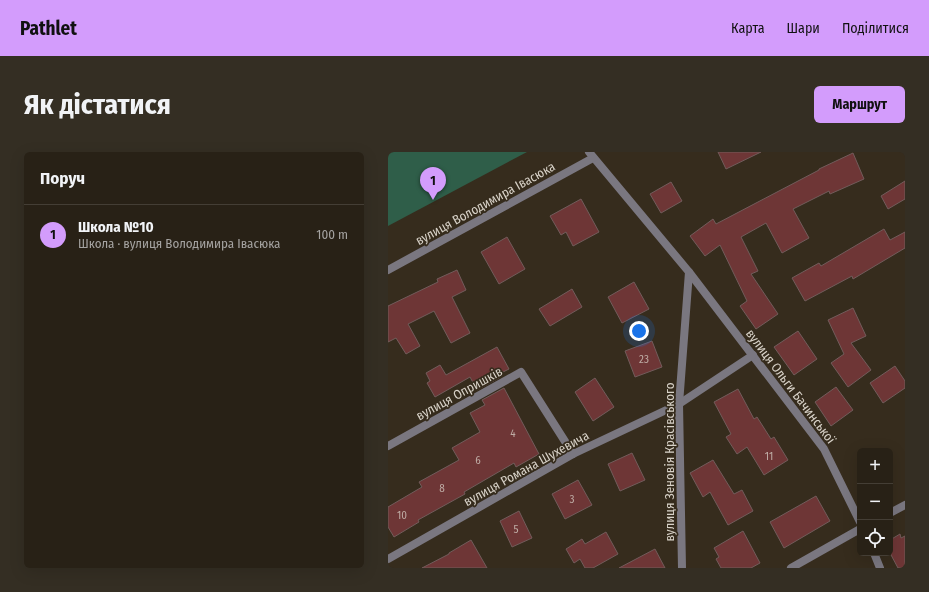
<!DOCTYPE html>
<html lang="uk">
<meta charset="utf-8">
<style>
:root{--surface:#282116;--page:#342e23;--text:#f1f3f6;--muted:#a5a3a1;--line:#443e35;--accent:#d39cfc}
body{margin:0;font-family:"Fira Sans Condensed",sans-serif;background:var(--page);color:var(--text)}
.controls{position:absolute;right:12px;bottom:12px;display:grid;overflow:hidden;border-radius:6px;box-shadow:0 4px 16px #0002}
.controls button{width:36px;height:36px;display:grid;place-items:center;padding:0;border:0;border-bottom:1px solid var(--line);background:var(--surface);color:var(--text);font:20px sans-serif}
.you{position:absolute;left:251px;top:179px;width:14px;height:14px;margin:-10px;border:3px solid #fff;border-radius:50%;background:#1a73e8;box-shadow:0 0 0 6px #1a73e833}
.badge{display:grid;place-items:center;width:26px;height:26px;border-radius:50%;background:var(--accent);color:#111;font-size:13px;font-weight:700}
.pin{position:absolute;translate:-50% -33px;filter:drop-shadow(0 1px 2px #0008)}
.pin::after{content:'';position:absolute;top:21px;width:14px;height:12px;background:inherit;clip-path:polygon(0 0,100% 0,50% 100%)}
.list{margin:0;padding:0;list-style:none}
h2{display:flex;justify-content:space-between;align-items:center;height:52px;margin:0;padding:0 16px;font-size:17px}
h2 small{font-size:13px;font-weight:400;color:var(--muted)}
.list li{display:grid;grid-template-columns:26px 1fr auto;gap:12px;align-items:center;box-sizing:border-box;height:60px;padding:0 16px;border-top:1px solid var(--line)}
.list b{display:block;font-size:15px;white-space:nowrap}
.list p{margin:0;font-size:13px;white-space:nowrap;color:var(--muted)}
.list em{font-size:13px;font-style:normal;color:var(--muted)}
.icon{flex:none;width:22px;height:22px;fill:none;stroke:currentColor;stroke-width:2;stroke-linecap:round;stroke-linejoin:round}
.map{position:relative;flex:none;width:517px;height:416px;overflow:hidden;border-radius:6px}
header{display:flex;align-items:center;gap:24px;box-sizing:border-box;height:56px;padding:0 20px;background:var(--accent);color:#111}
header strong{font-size:19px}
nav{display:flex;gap:22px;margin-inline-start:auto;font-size:14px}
.intro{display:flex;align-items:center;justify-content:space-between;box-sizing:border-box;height:96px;padding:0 24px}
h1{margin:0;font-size:28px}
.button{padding:10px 18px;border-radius:6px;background:var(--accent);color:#111;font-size:14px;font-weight:700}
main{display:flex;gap:24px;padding:0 24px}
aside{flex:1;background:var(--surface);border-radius:6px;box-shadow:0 4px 16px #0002}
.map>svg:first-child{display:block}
.green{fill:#2f5e49}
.building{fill:#6e3636;stroke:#725c5b}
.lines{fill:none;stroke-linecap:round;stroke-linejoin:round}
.street{stroke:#7a7780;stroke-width:8}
.labels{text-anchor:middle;stroke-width:3.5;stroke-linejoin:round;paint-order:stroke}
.number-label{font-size:11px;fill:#beaba4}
.street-label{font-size:13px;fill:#d8d2c8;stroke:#362c1d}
</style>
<header>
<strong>Pathlet</strong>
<nav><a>Карта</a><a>Шари</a><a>Поділитися</a></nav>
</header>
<div class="intro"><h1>Як дістатися</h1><a class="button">Маршрут</a></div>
<main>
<aside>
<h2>Поруч<small></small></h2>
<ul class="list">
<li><span class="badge">1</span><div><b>Школа №10</b><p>Школа · вулиця Володимира Івасюка</p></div><em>100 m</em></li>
</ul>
</aside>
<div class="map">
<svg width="517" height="416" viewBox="0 0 517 416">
<rect width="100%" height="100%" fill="#362c1d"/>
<polygon class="green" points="0,0 139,0 0,74"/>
<g class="building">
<polygon points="330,0 373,0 338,17"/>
<polygon points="465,1 476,27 442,42 441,39 405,57 421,86 394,101 378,71 353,85 370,119 363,122 390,162 368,177 352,154 359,149 332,93 317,104 302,84 325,67 328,72 431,18 431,17"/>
<polygon points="517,29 517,47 500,57 493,44"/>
<polygon points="283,30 294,49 273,61 262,42"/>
<polygon points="193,47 211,80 185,94 178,80 173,83 162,64"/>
<polygon points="496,77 502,88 517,80 517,96 465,127 464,124 417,149 404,126 431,111 433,114"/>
<polygon points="119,85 137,117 111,132 93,100"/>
<polygon points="69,118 78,138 64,145 82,181 63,191 46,159 20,172 32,194 18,202 8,186 0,190 0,154 50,130 49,127"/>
<polygon points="246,130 261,157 234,171 220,145"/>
<polygon points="184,137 194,155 162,174 151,157"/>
<polygon points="465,156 478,184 463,191 483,218 460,235 443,211 456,202 440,168"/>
<polygon points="410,179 429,207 406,223 386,195"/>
<polygon points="264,189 274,215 247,225 237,199"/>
<polygon points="109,195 121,217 109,223 111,226 89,238 82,225 47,245 39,231 42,229 38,221 52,213 58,223"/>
<polygon points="507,214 517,229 517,236 495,251 482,231"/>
<polygon points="207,226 226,255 205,269 187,240"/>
<polygon points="448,235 465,258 443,274 427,250"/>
<polygon points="116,236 151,302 128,315 126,311 76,340 77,342 30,368 31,370 6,385 0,375 0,355 34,335 31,330 71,308 64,296 92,280 82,261 97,253 94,248"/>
<polygon points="350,237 366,267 369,265 383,287 386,285 400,308 376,323 359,295 349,302 338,285 343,282 326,250"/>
<polygon points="244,301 257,328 232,339 220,312"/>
<polygon points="325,308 346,342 354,338 365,359 340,373 322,340 315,345 302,321"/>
<polygon points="190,328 204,353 177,367 164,342"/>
<polygon points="428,344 442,369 396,396 382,370"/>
<polygon points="131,359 144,386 124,395 112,369"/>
<polygon points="355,379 372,411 363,416 333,416 328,407 331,405 326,396"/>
<polygon points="218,380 230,402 205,416 197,416 192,407 186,411 178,397 194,387 197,392"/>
<polygon points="512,382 513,386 517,384 517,416 510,416 502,401 502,388"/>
<polygon points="83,388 99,416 34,416 61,402 61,401"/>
<polygon points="267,397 277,416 231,416"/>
</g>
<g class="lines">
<g class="street">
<polyline points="201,0 301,120 291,252 294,416"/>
<polyline points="0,118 205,6"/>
<polyline points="301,120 436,297 472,370"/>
<polyline points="0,294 133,220 185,302"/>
<polyline points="502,361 517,353"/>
<polyline points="486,401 492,416"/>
<polyline points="0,407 185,302 291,252 365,203"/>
<polyline points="403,416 472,377"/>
</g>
</g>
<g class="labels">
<g class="number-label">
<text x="256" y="211">23</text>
<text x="125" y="285">4</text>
<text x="381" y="308">11</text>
<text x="90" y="312">6</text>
<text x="54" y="340">8</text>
<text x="184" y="351">3</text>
<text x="14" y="367">10</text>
<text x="128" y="381">5</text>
</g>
<g class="street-label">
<text transform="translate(97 51) rotate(-29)" y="5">вулиця Володимира Івасюка</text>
<text transform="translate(403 234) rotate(53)" y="5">вулиця Ольги Бачинської</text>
<text transform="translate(71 241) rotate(-29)" y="5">вулиця Опришків</text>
<text transform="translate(281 310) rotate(-90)" y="5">вулиця Зеновія Красівського</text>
<text transform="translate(138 316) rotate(-29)" y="5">вулиця Романа Шухевича</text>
</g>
</g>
</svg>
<div class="controls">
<button>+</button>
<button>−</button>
<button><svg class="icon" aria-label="locate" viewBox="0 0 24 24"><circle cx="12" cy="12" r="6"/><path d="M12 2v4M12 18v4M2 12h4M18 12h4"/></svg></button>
</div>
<div class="you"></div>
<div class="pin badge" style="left:45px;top:48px">1</div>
</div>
</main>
